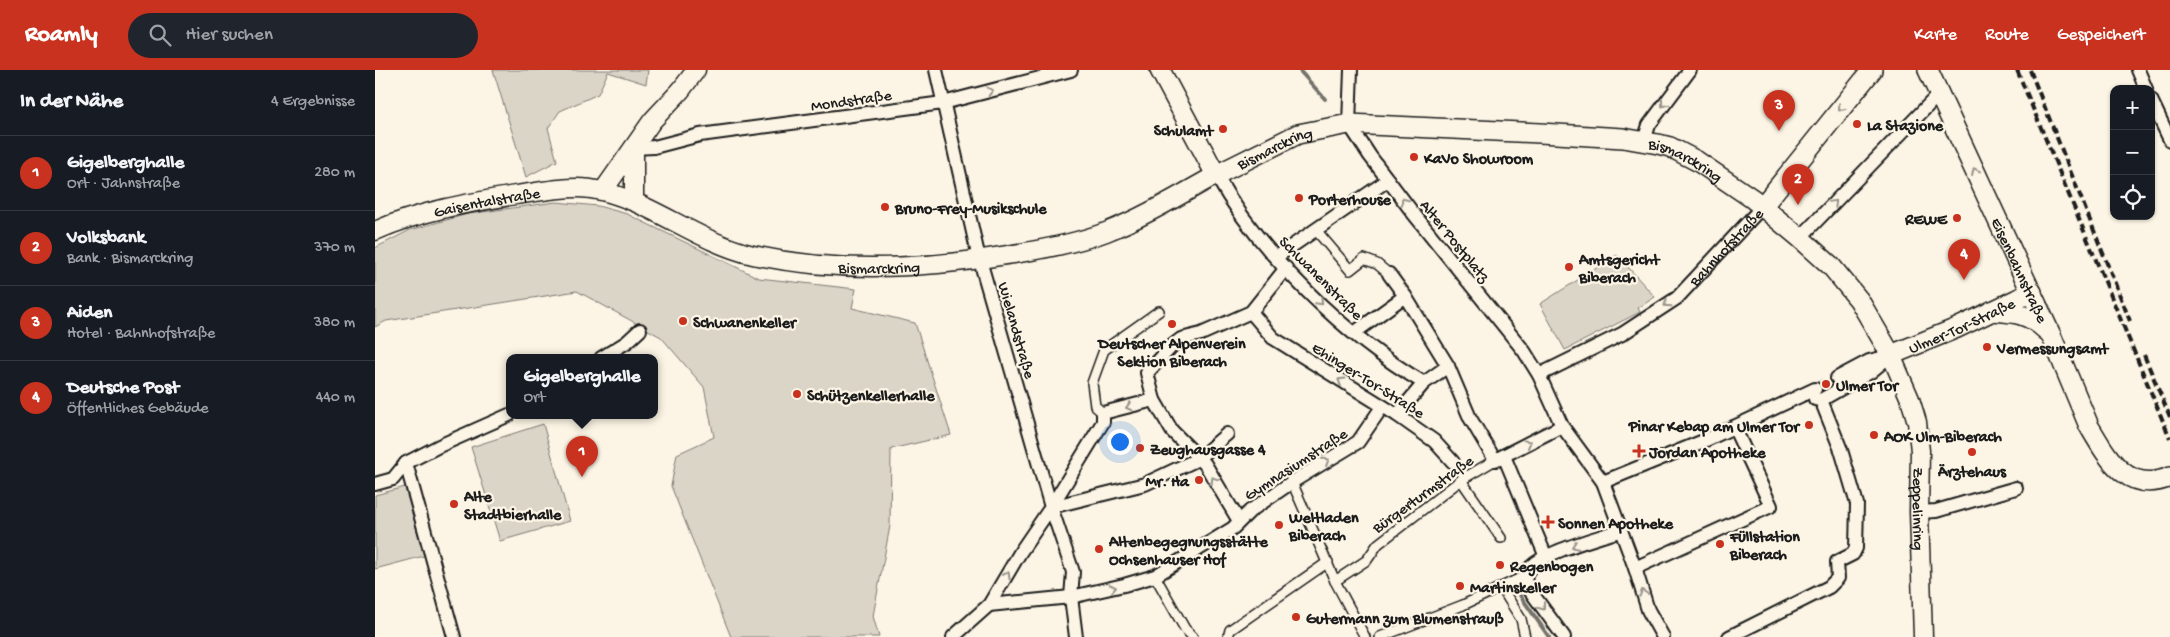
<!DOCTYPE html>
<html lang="de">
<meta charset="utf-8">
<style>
:root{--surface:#171b24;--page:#20242c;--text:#f1f3f6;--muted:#9ea1a6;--line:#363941;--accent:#c8321e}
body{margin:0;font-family:"Gochi Hand",sans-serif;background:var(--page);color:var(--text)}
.controls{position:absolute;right:15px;top:15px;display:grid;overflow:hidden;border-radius:10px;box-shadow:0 1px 4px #0004}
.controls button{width:45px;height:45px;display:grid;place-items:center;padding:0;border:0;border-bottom:1px solid var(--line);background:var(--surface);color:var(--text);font:25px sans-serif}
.you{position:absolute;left:744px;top:371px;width:18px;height:18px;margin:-12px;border:4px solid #fff;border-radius:50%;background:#1a73e8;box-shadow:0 0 0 8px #1a73e833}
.badge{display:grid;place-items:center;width:32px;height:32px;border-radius:50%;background:var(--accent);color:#fff;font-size:16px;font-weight:700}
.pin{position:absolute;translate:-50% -41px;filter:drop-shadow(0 1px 2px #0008)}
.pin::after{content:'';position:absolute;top:26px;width:18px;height:15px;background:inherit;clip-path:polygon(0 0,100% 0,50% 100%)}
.popup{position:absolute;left:131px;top:284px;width:152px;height:65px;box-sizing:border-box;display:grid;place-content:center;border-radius:10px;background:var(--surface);filter:drop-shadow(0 1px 4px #0005);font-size:16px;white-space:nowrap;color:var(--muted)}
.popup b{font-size:19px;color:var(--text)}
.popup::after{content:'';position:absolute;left:50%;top:100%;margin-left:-10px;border:10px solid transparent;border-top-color:var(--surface)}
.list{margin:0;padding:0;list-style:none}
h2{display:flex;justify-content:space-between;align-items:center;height:65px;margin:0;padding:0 20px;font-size:21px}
h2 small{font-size:16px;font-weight:400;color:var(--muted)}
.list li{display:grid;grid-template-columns:32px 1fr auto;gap:15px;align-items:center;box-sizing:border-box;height:75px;padding:0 20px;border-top:1px solid var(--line)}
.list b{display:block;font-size:19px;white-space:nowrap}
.list p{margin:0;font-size:16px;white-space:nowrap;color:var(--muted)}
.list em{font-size:16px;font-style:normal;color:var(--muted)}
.icon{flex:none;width:28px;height:28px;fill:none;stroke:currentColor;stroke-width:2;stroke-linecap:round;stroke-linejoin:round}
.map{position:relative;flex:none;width:1795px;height:567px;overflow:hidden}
header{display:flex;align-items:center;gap:30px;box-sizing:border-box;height:70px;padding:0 25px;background:var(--accent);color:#fff}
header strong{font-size:24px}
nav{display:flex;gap:28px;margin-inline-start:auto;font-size:18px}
.search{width:350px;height:45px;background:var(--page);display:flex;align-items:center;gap:12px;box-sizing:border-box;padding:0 18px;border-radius:28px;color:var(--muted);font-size:19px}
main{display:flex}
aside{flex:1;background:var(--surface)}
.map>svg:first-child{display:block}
.green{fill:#dbd5c8;stroke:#7c7872}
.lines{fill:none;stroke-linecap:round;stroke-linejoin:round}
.stream{stroke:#75726c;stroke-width:4}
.minor-tunnel{stroke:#dad4c7;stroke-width:12;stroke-dasharray:12 6;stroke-linecap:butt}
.pedestrian-casing{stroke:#1c1c1c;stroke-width:12}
.minor-casing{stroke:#1c1c1c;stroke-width:16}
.secondary-casing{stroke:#1c1c1c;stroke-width:21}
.primary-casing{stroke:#1c1c1c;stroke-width:22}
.pedestrian{stroke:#fcf5e5;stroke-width:9}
.minor{stroke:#fcf5e5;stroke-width:12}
.secondary{stroke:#fcf5e5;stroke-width:18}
.primary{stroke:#fcf5e5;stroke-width:19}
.rail{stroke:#1c1c1c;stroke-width:4;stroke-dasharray:8 4;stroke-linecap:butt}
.oneway{stroke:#97938b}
.poi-dot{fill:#c8321e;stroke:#fcf5e5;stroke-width:2}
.labels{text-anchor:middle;stroke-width:4.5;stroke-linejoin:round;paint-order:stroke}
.street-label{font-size:16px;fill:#1c1c1c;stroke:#fcf5e5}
.poi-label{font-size:16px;font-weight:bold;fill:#1c1c1c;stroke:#fcf5e5;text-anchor:start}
</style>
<header>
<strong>Roamly</strong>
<div class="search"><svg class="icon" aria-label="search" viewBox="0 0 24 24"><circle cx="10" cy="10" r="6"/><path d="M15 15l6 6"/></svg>Hier suchen</div>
<nav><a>Karte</a><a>Route</a><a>Gespeichert</a></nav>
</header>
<main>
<aside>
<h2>In der Nähe<small>4 Ergebnisse</small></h2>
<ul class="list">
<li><span class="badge">1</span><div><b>Gigelberghalle</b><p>Ort · Jahnstraße</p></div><em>280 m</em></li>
<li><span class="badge">2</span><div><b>Volksbank</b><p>Bank · Bismarckring</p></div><em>370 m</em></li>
<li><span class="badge">3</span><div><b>Aiden</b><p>Hotel · Bahnhofstraße</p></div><em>380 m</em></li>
<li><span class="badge">4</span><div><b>Deutsche Post</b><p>Öffentliches Gebäude</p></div><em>440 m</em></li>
</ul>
</aside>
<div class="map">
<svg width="1795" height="567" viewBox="0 0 1795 567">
<rect width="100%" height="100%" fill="#fcf5e5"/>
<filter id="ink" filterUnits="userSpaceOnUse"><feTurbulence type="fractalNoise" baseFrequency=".02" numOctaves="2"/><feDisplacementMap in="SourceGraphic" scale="10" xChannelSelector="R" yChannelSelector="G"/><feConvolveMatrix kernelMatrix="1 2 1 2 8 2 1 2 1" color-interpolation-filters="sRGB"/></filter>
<g filter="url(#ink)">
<g class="green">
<polygon points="118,0 273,0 271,14 233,2 223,24 185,41 173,58 182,91 151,107"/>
<polygon points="181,132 223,136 252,144 384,208 481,219 477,238 540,253 576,365 516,379 515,456 498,546 504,567 356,567 296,416 302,384 339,367 329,317 286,267 202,221 11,251 0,257 0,178 35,160 93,144"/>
<polygon points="1242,185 1280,227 1263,238 1265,242 1190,280 1165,234"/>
<polygon points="168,354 195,451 125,471 96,377"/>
<polygon points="30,417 49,486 0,499 0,425"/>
</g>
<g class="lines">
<g class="stream">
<polyline points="924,0 950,29"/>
<polyline points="1140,518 1174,567"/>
</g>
<polyline class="minor-tunnel" points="1440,319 1462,308"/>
<g class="pedestrian-casing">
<g id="pedestrian">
<polyline points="940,159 975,200 989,189 1002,194 1014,204"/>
<polyline points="728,343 720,336 717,313 729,280 784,241"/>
<polyline points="1078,392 1091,407"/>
<polyline points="1086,410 1126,468"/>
<polyline points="917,412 960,511 990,567"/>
<polyline points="780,506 810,559 818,567"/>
<polyline points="960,511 992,490 1003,474 1086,410 1120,390"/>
<polyline points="1126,517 1146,549 1150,567"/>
<polyline points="853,567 855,560 953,492"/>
<polyline points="1005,567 1088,535 1150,506"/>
</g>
</g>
<g class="minor-casing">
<g id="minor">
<polyline points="561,0 602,180 676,437 698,502 696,527 701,567"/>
<polyline points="976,0 974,54 995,86 1038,143 1149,281 1164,305 1187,356 1228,412 1260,498 1273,540 1288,567"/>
<polyline points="1763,0 1771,19"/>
<polyline points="1776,30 1795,70"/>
<polyline points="1269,71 1274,55 1315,0"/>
<polyline points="259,78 279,77 325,65 568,33 696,0"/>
<path d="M841 105C885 184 972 268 1049 313"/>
<polyline points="1425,168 1564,24"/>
<polyline points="901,187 1013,110"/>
<polyline points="1014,204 1030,226 1073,296"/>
<polyline points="876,242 898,268 1022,345 1059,371 1078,392"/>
<polyline points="979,263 1030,226"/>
<polyline points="226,288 252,272 265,260"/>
<path id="s1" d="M1164 305 1247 264 1302 228 1387 137"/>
<polyline points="1462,308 1494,291 1514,286"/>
<polyline points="1440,329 1446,330 1497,301 1516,285"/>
<polyline points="1022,345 1049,313 1073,296 1095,348 1120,390 1187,356"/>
<polyline points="1129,386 1171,487"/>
<polyline points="31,393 79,567"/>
<polyline points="1228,412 1331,370 1440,319"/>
<polyline points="0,414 18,409 31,393 64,376 134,345"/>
<polyline points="676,437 770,414 823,389 852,364"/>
<polyline points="1544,442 1561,441 1641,418"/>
<polyline points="864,451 830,394 797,361 779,330 772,303 797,276 806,269 826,264 876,242 911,198"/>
<polyline points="1260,498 1396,436 1359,357"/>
<polyline points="614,535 696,527 749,515 780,506 858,458 875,441 917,412 983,372 1007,337"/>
<polyline points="578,567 614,535 646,481 676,437 728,352 728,343 779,330"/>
<path d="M1189 567 1151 515C1150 508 1150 502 1156 497 1171 481 1224 468 1246 460"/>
<polyline points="1354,567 1454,517 1463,508 1462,492 1478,484 1481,478 1482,434 1466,380 1446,330"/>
</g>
</g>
<g class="secondary-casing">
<g id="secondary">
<polyline points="228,121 277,51 306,20 321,0"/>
<polyline points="259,131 259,78"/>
<path id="s2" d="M0 161C45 141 93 133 141 125 161 122 182 118 202 118 221 118 240 124 257 131 297 148 335 175 378 185 461 203 549 199 632 185 665 180 699 174 731 162 769 147 805 125 841 105"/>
<path id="s3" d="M1516 285 1535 329 1542 352 1545 381 1544 442 1548 567"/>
</g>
</g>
<g class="primary-casing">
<g id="primary">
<path id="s4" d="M785 0 841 105 923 64 974 54 1165 63 1248 68 1283 74 1295 77 1322 91 1378 129 1425 168 1456 196 1484 230 1516 285 1582 258 1657 222"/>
<path id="s5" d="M1553 0 1676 265 1714 356C1733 388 1752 425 1795 407"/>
<polyline points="1387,137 1497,0"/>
<path d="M1616 241C1641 243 1653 243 1672 261"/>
</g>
</g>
<use href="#pedestrian" class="pedestrian"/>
<use href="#minor" class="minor"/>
<use href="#secondary" class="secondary"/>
<use href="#primary" class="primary"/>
<g class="rail">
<polyline points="1642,0 1795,368"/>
<polyline points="1655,0 1755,251"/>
<polyline points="1769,285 1795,347"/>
</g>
</g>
<defs><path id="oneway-chevron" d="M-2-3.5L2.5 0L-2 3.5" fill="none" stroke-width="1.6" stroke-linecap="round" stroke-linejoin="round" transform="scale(1.25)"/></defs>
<g class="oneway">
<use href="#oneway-chevron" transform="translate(615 21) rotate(-14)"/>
<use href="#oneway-chevron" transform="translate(1289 34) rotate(127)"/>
<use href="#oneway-chevron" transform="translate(1466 38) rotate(129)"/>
<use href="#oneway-chevron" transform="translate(1600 101) rotate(-115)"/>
<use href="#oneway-chevron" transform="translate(1029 131) rotate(-127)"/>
<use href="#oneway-chevron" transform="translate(1459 133) rotate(-46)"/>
<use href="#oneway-chevron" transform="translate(945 232) rotate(45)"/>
<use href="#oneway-chevron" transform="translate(1292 234) rotate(147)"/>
<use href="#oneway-chevron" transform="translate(966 311) rotate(-148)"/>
<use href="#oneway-chevron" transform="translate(754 337) rotate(166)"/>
<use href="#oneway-chevron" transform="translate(1153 373) rotate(-29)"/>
<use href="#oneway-chevron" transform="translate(951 391) rotate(-31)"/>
<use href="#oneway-chevron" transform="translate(839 410) rotate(-121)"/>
<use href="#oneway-chevron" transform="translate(1200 476) rotate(160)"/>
<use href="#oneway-chevron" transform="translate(632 505) rotate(-60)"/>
<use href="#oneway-chevron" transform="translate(738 518) rotate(-12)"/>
<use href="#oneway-chevron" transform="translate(1268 523) rotate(-108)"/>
<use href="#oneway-chevron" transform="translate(1167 537) rotate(53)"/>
</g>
</g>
<g class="poi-dot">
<circle cx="1482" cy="54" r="5"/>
<circle cx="848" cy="59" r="5"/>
<circle cx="1039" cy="87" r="5"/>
<circle cx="924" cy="128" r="5"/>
<circle cx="510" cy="137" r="5"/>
<circle cx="1582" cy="148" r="5"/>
<circle cx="1194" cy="197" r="5"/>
<circle cx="308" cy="251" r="5"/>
<circle cx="797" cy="254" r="5"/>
<circle cx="1612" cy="277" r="5"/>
<circle cx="1451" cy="314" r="5"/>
<circle cx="422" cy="324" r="5"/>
<circle cx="1434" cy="355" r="5"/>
<circle cx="1499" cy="365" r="5"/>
<circle cx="765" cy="378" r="5"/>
<path d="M1261.5 373.5h5v5h5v5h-5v5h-5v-5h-5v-5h5z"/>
<circle cx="1597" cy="382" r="5"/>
<circle cx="824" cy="410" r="5"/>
<circle cx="79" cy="434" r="5"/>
<path d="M1170.5 444.5h5v5h5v5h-5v5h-5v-5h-5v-5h5z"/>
<circle cx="904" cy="455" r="5"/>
<circle cx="1345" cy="474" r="5"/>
<circle cx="724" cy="479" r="5"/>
<circle cx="1125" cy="495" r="5"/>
<circle cx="1085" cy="516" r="5"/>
<circle cx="921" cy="547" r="5"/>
</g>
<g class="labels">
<g class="street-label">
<text transform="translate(476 29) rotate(-8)" y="6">Mondstraße</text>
<text dy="6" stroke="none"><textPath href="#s4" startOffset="184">Bismarckring</textPath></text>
<text dy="6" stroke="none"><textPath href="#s4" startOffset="604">Bismarckring</textPath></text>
<text dy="6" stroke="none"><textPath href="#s2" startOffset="116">Gaisentalstraße</textPath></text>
<text transform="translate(1081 170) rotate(51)" y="6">Alter Postplatz</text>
<text dy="6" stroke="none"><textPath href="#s1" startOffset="229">Bahnhofstraße</textPath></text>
<text dy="6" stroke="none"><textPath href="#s2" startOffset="524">Bismarckring</textPath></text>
<text dy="6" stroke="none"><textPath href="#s5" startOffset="220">Eisenbahnstraße</textPath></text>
<text transform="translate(947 207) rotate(45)" y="6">Schwanenstraße</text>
<text dy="6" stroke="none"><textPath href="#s4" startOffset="970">Ulmer-Tor-Straße</textPath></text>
<text transform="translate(643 260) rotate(74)" y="6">Wielandstraße</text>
<text transform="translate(994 309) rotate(32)" y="6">Ehinger-Tor-Straße</text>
<text transform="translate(920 393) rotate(-33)" y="6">Gymnasiumstraße</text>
<text transform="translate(1047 423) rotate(-36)" y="6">Bürgerturmstraße</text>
<text dy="6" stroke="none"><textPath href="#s3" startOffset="159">Zeppelinring</textPath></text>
</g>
<g class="poi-label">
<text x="1492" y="60">La Stazione</text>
<text x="838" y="65" text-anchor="end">Schulamt</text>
<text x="1049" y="93">KaVo Showroom</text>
<text x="934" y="134">Porterhouse</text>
<text x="520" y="143">Bruno-Frey-Musikschule</text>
<text x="1572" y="154" text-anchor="end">REWE</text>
<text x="1204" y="194">Amtsgericht<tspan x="1204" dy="18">Biberach</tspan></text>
<text x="318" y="257">Schwanenkeller</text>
<text x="797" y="278" text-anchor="middle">Deutscher Alpenverein<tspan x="797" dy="18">Sektion Biberach</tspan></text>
<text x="1622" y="283">Vermessungsamt</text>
<text x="1461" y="320">Ulmer Tor</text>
<text x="432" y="330">Schützenkellerhalle</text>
<text x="1424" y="361" text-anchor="end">Pinar Kebap am Ulmer Tor</text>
<text x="1509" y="371">AOK Ulm-Biberach</text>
<text x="775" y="384">Zeughausgasse 4</text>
<text x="1274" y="387">Jordan Apotheke</text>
<text x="1597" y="406" text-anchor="middle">Ärztehaus</text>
<text x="814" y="416" text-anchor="end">Mr. Ha</text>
<text x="89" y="431">Alte<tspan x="89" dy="18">Stadtbierhalle</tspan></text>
<text x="914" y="452">Weltladen<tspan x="914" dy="18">Biberach</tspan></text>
<text x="1183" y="458">Sonnen Apotheke</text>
<text x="1355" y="471">Füllstation<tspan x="1355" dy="18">Biberach</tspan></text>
<text x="734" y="476">Altenbegegnungsstätte<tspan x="734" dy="18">Ochsenhauser Hof</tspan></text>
<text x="1135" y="501">Regenbogen</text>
<text x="1095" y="522">Martinskeller</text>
<text x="931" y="553">Gutermann zum Blumenstrauß</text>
</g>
</g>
</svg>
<div class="controls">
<button>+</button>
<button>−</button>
<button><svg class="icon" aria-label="locate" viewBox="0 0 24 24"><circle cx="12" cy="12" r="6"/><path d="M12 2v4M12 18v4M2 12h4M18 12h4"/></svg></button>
</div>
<div class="you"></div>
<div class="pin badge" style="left:207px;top:407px">1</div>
<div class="popup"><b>Gigelberghalle</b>Ort</div>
<div class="pin badge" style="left:1423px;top:135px">2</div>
<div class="pin badge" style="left:1404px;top:61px">3</div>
<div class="pin badge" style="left:1589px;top:210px">4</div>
</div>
</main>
